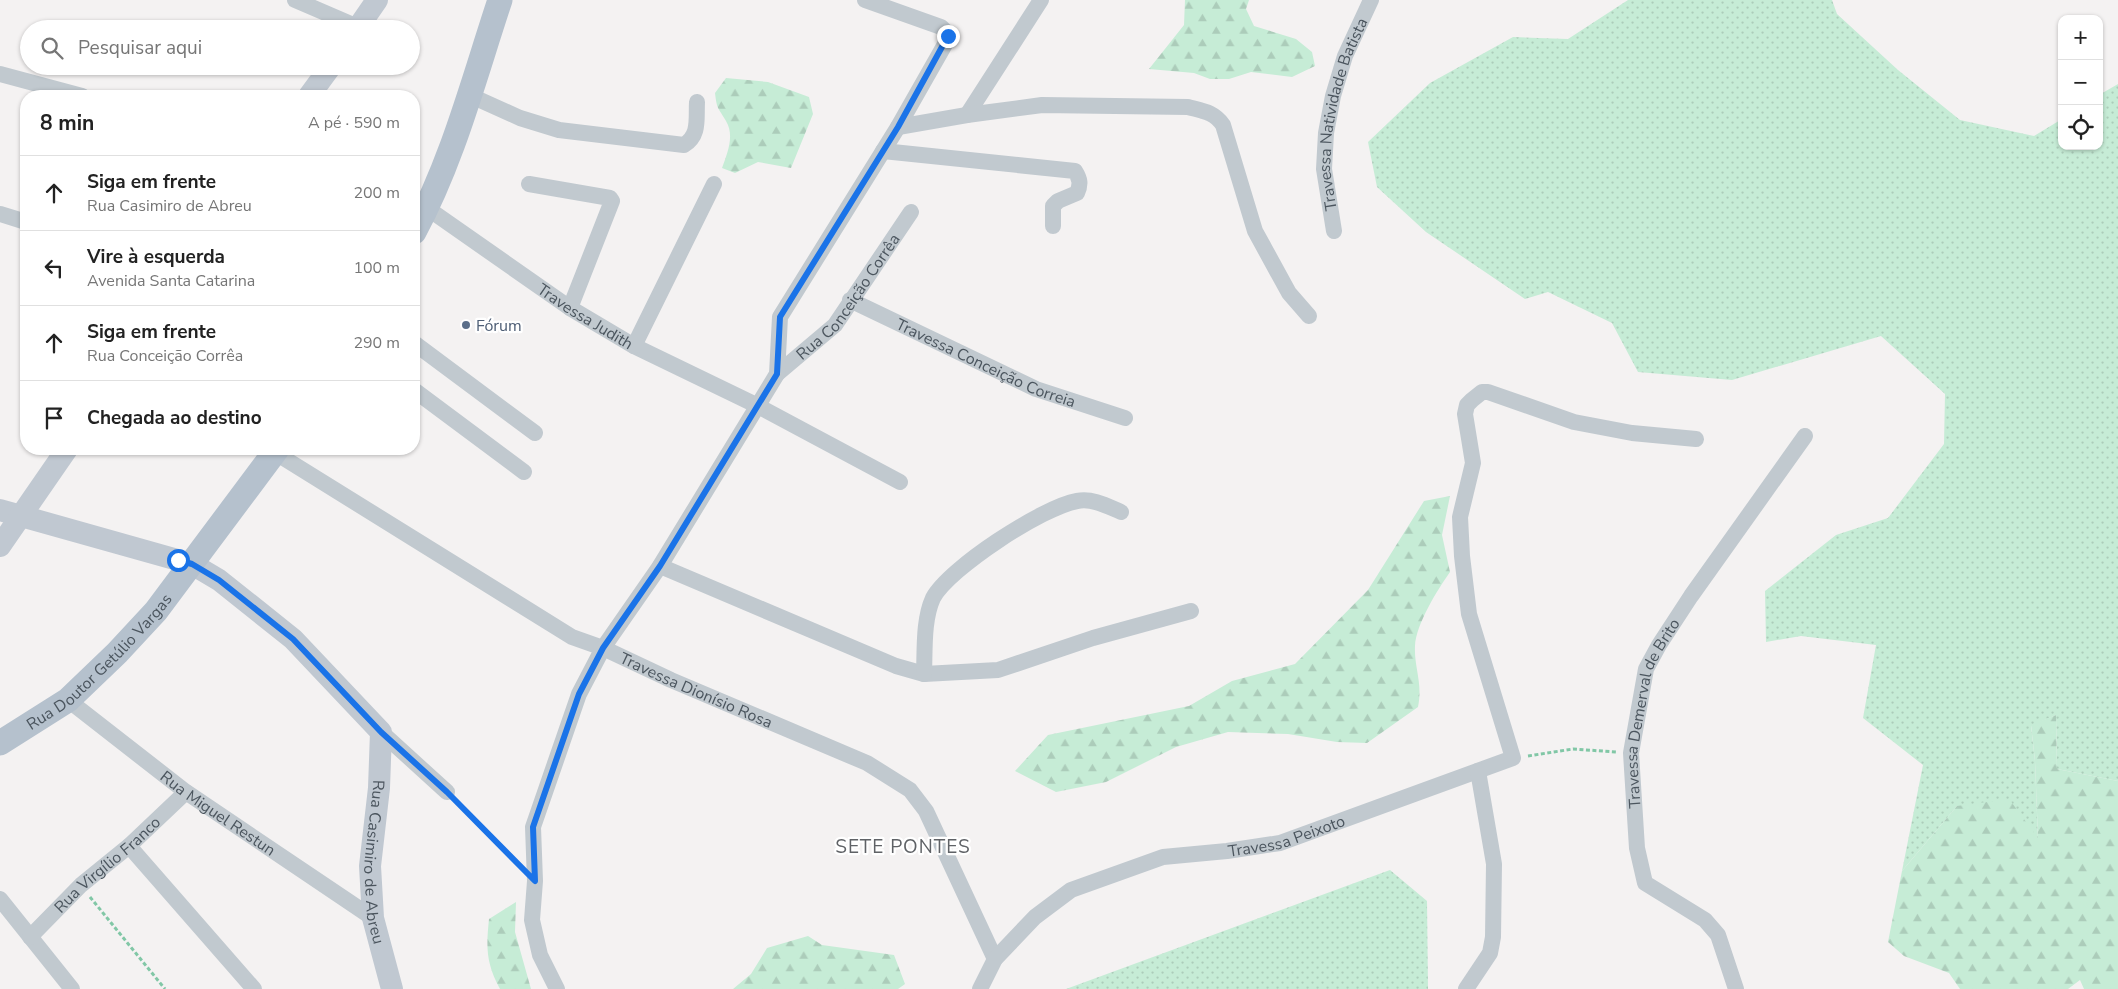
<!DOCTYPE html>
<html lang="pt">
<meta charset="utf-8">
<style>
:root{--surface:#fff;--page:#f6f6f6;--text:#222;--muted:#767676;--line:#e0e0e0}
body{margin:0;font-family:"Nunito Sans",sans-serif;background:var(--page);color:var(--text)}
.controls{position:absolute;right:15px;top:15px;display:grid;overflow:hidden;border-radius:10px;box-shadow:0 1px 4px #0004}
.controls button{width:45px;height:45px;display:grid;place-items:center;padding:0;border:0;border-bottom:1px solid var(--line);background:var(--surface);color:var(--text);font:25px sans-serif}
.stop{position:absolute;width:15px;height:15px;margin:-11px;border:4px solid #1a73e8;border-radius:50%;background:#fff}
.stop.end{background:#1a73e8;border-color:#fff;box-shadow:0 1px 5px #0008}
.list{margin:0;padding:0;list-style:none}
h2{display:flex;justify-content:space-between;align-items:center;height:65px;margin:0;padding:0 20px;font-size:21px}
h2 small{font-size:16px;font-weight:400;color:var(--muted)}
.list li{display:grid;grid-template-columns:32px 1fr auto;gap:15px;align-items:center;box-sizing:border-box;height:75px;padding:0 20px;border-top:1px solid var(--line)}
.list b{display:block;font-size:19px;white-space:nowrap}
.list p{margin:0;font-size:16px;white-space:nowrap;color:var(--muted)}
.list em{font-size:16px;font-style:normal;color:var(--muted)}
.icon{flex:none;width:28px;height:28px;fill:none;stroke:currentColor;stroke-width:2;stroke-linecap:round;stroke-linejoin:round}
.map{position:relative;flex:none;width:2118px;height:989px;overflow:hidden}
.search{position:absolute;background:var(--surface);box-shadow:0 1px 4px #0004;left:20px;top:20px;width:400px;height:55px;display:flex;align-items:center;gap:12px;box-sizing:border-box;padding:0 18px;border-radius:28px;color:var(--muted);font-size:19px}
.panel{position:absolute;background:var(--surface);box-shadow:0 1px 4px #0004;left:20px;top:90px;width:400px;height:365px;border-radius:20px}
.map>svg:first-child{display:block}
.grass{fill:url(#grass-dots)}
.forest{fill:url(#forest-firs)}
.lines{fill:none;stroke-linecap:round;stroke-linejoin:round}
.path{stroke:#81c7a6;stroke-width:3;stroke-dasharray:4 2.5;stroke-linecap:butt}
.street{stroke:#c1c9cf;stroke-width:16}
.secondary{stroke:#c0c8d1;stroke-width:22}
.primary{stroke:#b5c1cd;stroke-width:25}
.route{stroke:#1a73e8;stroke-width:6}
.service-dot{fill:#5c6f8a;stroke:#fff;stroke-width:2}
.labels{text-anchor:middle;stroke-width:4.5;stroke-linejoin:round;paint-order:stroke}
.street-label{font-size:16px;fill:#4b555e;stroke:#fff}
.service-label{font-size:16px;fill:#4e5e75;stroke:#fff;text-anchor:start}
.quarter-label{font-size:19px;letter-spacing:1px;fill:#5f6266;stroke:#fff}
</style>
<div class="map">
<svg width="2118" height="989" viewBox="0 0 2118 989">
<defs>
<pattern id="grass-dots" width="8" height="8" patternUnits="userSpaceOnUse" patternTransform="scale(1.25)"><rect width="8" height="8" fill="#c6ecd6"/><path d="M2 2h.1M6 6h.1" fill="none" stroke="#acccba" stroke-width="1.8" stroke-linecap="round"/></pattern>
<pattern id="forest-firs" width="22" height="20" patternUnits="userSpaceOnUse" patternTransform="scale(1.25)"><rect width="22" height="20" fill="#c6ecd6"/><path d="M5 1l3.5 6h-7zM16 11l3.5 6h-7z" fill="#acccba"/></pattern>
</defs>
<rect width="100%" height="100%" fill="#f4f2f2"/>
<g class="grass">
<polygon points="1628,0 1832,0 1837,14 1898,70 1960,120 2034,136 2062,119 2062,146 2099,146 2099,95 2118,84 2118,781 2057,769 2056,715 2031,726 2035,761 2038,839 1957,806 1902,871 1923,765 1863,718 1876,645 1801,636 1766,642 1765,591 1836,535 1888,518 1944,444 1945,394 1881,336 1732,380 1638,372 1612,323 1548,292 1525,299 1426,232 1377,187 1368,142 1430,83 1513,37 1568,39"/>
<polygon points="1390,870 1427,901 1428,989 1066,989"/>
</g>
<g class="forest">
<polygon points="1185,0 1249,0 1246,9 1254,26 1296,39 1312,52 1315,66 1292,77 1251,72 1229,79 1210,79 1194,73 1149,69 1184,25"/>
<path d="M726 78 768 82 809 97 813 114 791 168 758 162 735 173 722 168C727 154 735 136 726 121 718 107 717 110 715 93Z"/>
<path d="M1450 496 1442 535 1450 572C1438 589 1416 624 1415 646 1414 668 1423 683 1418 707L1367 743 1337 742 1288 734 1228 732 1176 747 1106 782 1056 792 1015 771 1048 735 1189 706 1232 681 1295 664 1368 590 1424 501Z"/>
<polygon points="2056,715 2057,769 2118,781 2118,989 2084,989 2080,980 2068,989 1960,989 1949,973 1904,956 1888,942 1902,871 1957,806 2009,799 2038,838 2035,761 2031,725"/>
<path d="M516 902 515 932 531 989H500C486 963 486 948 489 919Z"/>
<polygon points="808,936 822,945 894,955 905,984 898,989 733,989 751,974 767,948"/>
</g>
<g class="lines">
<g class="path">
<polyline points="1528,756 1573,749 1616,752"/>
<polyline points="458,803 519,864"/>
<polyline points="90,897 165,989"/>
</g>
<g class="street">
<polyline points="295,0 358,27"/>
<polyline points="0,74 82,96"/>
<path d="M469 95 520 118 559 130 684 145C700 135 696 119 697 102"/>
<polyline points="967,115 1041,0"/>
<path d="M898 127 967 115 1042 105 1188 107C1203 111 1214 112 1223 125L1255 231 1289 293 1309 316"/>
<path d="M883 151 1075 171C1080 179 1081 184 1077 193L1058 201 1053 206V226"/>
<polyline points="529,184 610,198 612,201 570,308"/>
<path id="s1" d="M427 208 570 308 634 346 756 405 900 482"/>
<polyline points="0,214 26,222"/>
<path id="s2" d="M1334 231 1324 169 1326 133 1333 96 1345 56 1371 0"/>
<path id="s3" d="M850 300 1036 389 1125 418"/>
<polyline points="414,343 535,433"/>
<polyline points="634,346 714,184"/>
<path id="s4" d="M777 374 835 325 911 212"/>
<polyline points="414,390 524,472"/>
<path id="s5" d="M274 452 572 637 603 648 671 680 867 763 910 790 926 811 995 959"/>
<polyline points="660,566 896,666 924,674 998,670 1093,638 1191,611"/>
<path d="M924 674C925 650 923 620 933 598 949 568 1043 507 1077 501 1093 498 1107 506 1121 512"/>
<path id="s6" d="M68 700 186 792 373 918"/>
<polyline points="381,732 447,792"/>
<polyline points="129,846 254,989"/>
<polyline points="0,899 72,989"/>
<path id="s7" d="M30 937 81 885 129 846 186 792"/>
<polyline points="557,989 540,955 532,920 535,881 533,827 579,694 603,648 660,566 777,374 780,317 898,127 948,39 947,33 941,27 865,0"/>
<path id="s8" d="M980 989 995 959 1035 917 1071 890 1163 857 1227 851 1280 843 1513 758 1469 614 1462 556 1460 517 1473 463 1465 414 1467 405 1472 400 1482 392H1488L1574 422 1632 433 1696 439"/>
<polyline points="1466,989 1490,953 1493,937 1494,864 1478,771"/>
<path id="s9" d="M1736 989 1718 935 1705 920 1645 883 1637 848 1631 753 1646 669 1659 645 1691 596 1805 436"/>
</g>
<g class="secondary">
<polyline points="357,29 377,0"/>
<polyline points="309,96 331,66"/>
<path id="s10" d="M0 510 192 564 219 580 293 639 381 732 379 788 370 866 373 918 392 989"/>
<polyline points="0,546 67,449"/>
</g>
<g class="primary">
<path d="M414 232C453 160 474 78 500 0"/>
<path id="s11" d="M0 743 68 700 117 653 156 611 277 449"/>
</g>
</g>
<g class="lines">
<polyline class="route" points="178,560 192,564 219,580 293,639 381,732 447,792 535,881 533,827 579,694 603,648 660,566 777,374 780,317 898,127 948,36"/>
</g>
<circle class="service-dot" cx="466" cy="325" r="5"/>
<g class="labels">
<g class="street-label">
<text dy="6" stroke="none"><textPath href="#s2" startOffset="120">Travessa Natividade Batista</textPath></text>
<text dy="6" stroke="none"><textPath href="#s4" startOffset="106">Rua Conceição Corrêa</textPath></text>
<text dy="6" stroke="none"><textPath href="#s1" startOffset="192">Travessa Judith</textPath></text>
<text dy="6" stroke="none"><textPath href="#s3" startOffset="150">Travessa Conceição Correia</textPath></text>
<text dy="6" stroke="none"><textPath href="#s11" startOffset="129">Rua Doutor Getúlio Vargas</textPath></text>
<text dy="6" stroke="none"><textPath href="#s5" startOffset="486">Travessa Dionísio Rosa</textPath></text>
<text dy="6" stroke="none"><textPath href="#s9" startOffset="322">Travessa Demerval de Brito</textPath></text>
<text dy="6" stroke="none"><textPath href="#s6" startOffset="188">Rua Miguel Restun</textPath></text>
<text dy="6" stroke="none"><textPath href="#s8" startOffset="360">Travessa Peixoto</textPath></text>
<text dy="6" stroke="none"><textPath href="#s10" startOffset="584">Rua Casimiro de Abreu</textPath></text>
<text dy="6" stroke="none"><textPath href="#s7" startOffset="106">Rua Virgílio Franco</textPath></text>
</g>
<g class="service-label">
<text x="476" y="331">Fórum</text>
</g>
<g class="quarter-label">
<text x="903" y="853">SETE PONTES</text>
</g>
</g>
</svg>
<div class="controls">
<button>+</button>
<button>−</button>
<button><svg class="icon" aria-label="locate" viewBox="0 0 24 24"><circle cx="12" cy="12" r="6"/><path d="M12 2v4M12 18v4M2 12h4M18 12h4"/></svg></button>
</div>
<div class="stop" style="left:178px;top:560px"></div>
<div class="stop end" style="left:948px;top:36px"></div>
<div class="search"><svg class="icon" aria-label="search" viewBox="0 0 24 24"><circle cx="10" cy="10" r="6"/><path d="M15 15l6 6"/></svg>Pesquisar aqui</div>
<section class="panel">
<h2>8 min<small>A pé · 590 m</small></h2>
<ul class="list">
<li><svg class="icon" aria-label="ahead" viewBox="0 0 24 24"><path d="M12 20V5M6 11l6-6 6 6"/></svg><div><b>Siga em frente</b><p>Rua Casimiro de Abreu</p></div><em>200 m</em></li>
<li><svg class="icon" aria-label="left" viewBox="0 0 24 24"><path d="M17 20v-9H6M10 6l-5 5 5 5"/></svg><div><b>Vire à esquerda</b><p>Avenida Santa Catarina</p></div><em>100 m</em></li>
<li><svg class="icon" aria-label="ahead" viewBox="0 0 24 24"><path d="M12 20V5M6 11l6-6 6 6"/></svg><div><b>Siga em frente</b><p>Rua Conceição Corrêa</p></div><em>290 m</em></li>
<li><svg class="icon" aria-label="arrive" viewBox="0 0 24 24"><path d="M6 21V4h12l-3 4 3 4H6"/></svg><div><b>Chegada ao destino</b></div></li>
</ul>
</section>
</div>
